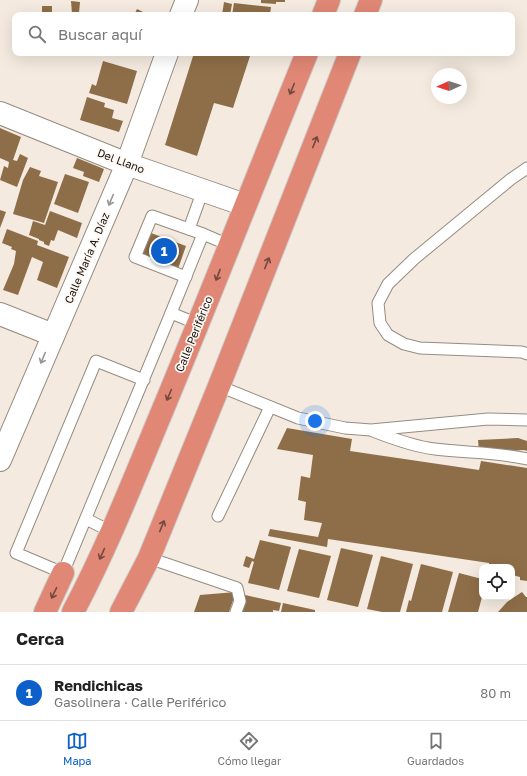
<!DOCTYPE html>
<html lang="es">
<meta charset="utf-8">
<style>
:root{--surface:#fff;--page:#f2f2f2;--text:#222;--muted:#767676;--line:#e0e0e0;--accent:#0d60c9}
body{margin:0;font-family:"Golos Text",sans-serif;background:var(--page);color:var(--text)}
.controls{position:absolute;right:12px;bottom:12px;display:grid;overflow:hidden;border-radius:8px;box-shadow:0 4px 16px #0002}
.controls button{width:36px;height:36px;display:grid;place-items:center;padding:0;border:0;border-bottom:1px solid var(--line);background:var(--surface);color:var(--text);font:20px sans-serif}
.compass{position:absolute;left:431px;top:68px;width:36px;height:36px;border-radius:50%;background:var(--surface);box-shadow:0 4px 16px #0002;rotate:267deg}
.you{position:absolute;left:315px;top:421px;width:14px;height:14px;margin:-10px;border:3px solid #fff;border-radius:50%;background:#1a73e8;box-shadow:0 0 0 6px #1a73e833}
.badge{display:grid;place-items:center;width:26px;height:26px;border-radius:50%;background:var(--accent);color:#fff;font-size:13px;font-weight:700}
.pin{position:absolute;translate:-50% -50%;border:2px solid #fff;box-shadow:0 1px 4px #0006}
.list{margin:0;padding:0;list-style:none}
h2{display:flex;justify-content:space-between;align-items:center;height:52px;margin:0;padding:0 16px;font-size:17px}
h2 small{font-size:13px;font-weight:400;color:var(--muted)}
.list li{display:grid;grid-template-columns:26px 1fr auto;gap:12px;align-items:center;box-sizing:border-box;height:56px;padding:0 16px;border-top:1px solid var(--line)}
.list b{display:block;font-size:15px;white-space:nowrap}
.list p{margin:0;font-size:13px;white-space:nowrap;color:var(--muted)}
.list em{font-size:13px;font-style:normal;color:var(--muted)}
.icon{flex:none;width:22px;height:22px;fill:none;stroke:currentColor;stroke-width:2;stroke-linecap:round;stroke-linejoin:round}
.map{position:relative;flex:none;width:527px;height:612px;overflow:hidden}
.search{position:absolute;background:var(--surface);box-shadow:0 4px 16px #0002;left:12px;right:12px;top:12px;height:44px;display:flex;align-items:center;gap:10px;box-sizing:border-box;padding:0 14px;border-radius:8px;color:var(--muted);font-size:15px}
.sheet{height:108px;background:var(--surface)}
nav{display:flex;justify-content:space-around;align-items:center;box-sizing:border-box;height:56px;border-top:1px solid var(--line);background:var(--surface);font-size:11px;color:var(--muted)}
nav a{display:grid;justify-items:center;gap:2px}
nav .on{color:var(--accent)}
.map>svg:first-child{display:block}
.building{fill:#8e6e48}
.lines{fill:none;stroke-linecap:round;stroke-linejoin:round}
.lane-casing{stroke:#958c82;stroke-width:13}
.street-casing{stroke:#958c82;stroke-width:24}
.highway-casing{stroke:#cdcccb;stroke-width:24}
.lane{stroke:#fff;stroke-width:11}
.street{stroke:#fff;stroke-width:22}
.highway{stroke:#e08775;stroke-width:22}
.oneway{stroke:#73493f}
.oneway2{stroke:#989695}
.labels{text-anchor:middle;stroke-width:3.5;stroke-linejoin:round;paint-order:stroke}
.street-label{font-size:11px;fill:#1a1613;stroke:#fef8f2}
</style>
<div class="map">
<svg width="527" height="612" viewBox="0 0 527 612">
<rect width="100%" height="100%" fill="#f4eadf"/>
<g class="building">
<polygon points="261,0 285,0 285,2 276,2 276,4 261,3"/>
<polygon points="71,1 80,2 79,13 72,14"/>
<polygon points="224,2 232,4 230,15 222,15"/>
<polygon points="234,3 271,7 270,15 232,15"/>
<rect x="42" y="6" width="10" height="9"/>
<polygon points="137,9 149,15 134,15"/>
<polygon points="194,53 251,53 233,108 214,103 197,156 165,145"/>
<polygon points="103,61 137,71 127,104 89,93 92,84 96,86"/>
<polygon points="87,97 105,103 104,107 114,110 112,118 123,121 119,132 80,120"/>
<polygon points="0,128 21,137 13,160 17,161 20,154 28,158 17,187 0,180 4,166 8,168 9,162 0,158"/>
<polygon points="77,158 104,169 99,182 83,176 84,172 73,168"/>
<polygon points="30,167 41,171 39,176 58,182 44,223 13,214 23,180"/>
<polygon points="65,174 89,182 78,213 54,204"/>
<polygon points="0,210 6,212 0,228"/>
<polygon points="50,211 82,223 77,238 58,230 54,241 51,240 49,246 44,244 44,242 39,240 39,239 29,235 33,221 45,225"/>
<polygon points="7,229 38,241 37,245 69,257 57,288 37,280 43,262 32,257 18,295 3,290 14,264 16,251 11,249 12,247 2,243"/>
<polygon points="151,233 186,246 178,269 142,255"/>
<polygon points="287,428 352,439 350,451 479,470 481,461 527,468 527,581 520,580 520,577 512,575 512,567 489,567 489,563 328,539 327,547 268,536 270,529 318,537 322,523 304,520 306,502 298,500 301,476 310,478 313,455 277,449"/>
<polygon points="518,438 527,441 527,451 524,450 479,452 478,440"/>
<polygon points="260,540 291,547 279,590 248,583 254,562 252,561 249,568 243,566 246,556 254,559"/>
<polygon points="341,548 373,555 358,607 327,600"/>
<polygon points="299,549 331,556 319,598 287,591"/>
<polygon points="381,556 413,564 400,612 382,612 367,609"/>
<polygon points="421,564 453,572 442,612 406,612 409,600 411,601"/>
<polygon points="459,573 482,579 482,597 478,612 448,612"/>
<polygon points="236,592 229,612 194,612 200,595"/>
<polygon points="522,592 526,597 527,597 527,612 498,612 507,602"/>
<polygon points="245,595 281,603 279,611 273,610 273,612 240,612"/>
<polygon points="283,603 315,610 315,612 281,612"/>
</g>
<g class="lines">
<g class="lane-casing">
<g id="lane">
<polyline points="527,168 511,179 414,259 388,284 378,303 380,323 388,335 404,344 420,348 522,352 527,354"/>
<polyline points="189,229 203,190"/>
<polyline points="186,277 135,257 152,216 203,234 229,245"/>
<polyline points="171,313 198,324"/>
<polyline points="144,380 96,361 16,553 63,573 171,313 203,234"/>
<polyline points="219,386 298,418 345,428 371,430 488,419 527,420"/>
<path d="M373 431C391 438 416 447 435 449 466 453 497 452 527 459"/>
<polyline points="218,516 270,407"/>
<polyline points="86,519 112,532"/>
<polyline points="149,558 237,588 240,601 236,612"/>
</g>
</g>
<g class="street-casing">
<g id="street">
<polyline points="181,15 187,0"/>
<polyline points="0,113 127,164 245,205"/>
<polyline points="0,314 53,335"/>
<polyline points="0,460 127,164 167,53"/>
</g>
</g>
<g class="highway-casing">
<g id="highway">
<polyline points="323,15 329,0"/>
<polyline points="365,15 371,0"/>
<polyline points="45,612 63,573"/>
<path d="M73 612C107 548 133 481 161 414 211 294 258 173 307 53"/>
<polyline points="121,612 149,558 219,386 350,53"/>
</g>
</g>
<use href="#lane" class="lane"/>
<use href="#street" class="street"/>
<use href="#highway" class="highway"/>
</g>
<defs><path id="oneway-shaft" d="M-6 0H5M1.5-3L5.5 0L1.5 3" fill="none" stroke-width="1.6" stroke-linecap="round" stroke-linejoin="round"/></defs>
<g class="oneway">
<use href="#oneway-shaft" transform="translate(292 89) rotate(112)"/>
<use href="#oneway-shaft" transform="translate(315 142) rotate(-68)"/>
<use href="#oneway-shaft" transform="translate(267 263) rotate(-68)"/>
<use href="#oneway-shaft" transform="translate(218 275) rotate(111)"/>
<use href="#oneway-shaft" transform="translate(169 395) rotate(113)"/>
<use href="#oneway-shaft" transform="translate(162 526) rotate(-68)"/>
<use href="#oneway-shaft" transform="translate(102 554) rotate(114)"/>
<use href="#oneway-shaft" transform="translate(54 593) rotate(116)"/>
</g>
<g class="oneway2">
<use href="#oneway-shaft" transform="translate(111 200) rotate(113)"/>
<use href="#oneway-shaft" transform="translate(43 358) rotate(113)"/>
</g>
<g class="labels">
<g class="street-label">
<text transform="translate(121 161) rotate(21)" y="4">Del Llano</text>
<text transform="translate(87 258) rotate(-67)" y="4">Calle María A. Díaz</text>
<text transform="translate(194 334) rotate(-68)" y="4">Calle Periférico</text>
</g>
</g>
</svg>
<div class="controls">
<button><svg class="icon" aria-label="locate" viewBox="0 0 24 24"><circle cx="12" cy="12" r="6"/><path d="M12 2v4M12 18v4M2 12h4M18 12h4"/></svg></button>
</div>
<svg class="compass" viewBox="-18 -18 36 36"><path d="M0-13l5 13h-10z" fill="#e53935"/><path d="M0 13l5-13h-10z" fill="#767676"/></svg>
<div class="you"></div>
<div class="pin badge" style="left:164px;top:251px">1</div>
<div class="search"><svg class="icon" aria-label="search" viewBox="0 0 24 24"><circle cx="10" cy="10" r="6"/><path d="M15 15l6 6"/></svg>Buscar aquí</div>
</div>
<section class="sheet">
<h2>Cerca<small></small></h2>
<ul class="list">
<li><span class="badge">1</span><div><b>Rendichicas</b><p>Gasolinera · Calle Periférico</p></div><em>80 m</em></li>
</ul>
</section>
<nav>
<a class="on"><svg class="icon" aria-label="map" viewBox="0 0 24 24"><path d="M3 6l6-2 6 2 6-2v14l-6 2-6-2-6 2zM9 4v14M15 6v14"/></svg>Mapa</a>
<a><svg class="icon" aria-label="directions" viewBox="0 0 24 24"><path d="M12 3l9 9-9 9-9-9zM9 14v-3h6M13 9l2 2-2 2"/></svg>Cómo llegar</a>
<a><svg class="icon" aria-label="saved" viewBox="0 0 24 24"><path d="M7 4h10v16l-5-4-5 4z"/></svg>Guardados</a>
</nav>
